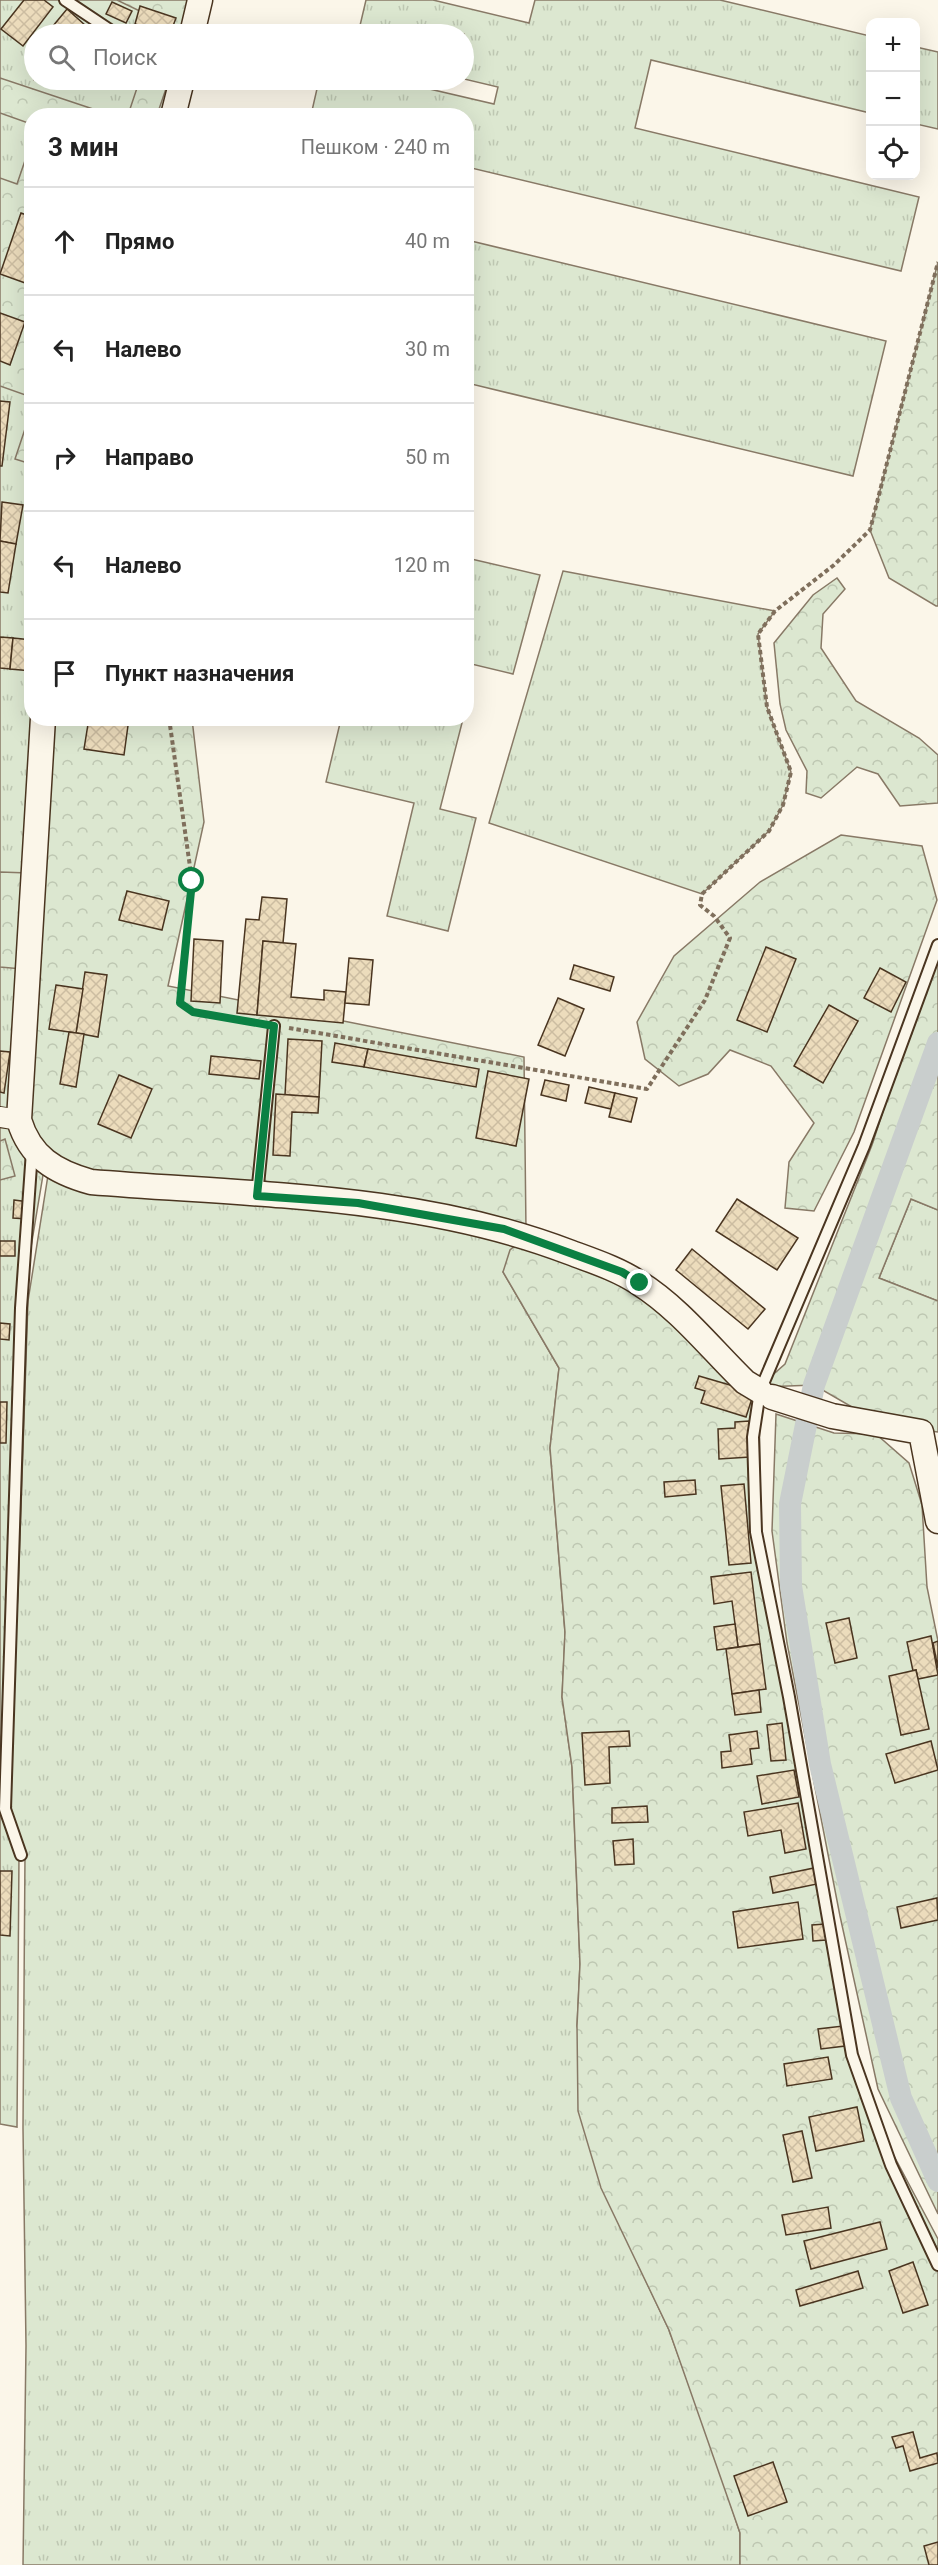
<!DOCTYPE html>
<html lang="ru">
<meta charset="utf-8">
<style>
:root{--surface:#fff;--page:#f6f6f6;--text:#222;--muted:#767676;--line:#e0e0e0}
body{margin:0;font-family:Roboto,sans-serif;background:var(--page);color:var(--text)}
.controls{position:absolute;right:18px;top:18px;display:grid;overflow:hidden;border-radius:12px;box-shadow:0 6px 24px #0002}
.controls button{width:54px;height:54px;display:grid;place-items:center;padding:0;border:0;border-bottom:2px solid var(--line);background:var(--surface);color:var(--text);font:30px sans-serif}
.stop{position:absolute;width:18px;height:18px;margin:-14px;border:4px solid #0b8043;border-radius:50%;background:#fff}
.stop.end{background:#0b8043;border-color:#fff;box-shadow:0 2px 6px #0008}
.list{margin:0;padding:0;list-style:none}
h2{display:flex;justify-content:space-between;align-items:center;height:78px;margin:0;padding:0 24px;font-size:26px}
h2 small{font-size:20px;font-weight:400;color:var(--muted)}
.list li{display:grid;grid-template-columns:39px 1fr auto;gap:18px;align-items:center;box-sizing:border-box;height:108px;padding:0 24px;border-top:2px solid var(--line)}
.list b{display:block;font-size:22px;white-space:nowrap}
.list em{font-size:20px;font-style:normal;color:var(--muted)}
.icon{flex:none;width:33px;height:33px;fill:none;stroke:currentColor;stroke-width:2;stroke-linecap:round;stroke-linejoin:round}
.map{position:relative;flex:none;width:938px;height:2565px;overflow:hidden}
.search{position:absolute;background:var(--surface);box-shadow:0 6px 24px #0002;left:24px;top:24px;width:450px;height:66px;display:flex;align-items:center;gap:15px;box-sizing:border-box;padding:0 21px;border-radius:33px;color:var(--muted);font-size:22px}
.panel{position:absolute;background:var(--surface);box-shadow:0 6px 24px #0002;left:24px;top:108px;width:450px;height:618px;border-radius:24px}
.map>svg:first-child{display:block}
.grass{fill:url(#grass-tufts);stroke:#887966;stroke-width:1.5}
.forest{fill:url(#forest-crowns);stroke:#887966;stroke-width:1.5}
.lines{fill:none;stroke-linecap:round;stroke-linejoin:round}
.canal{stroke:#c9cecd;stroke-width:22}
.building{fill:url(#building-cross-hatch);stroke:#4a3520;stroke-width:1.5}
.service-casing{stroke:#4a3520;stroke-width:14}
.minor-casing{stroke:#4a3520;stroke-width:22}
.tertiary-casing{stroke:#4a3520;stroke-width:27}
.path{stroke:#7f6f5c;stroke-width:4;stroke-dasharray:4.5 3;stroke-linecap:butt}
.service{stroke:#fbf6e9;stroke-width:10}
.minor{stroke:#fbf6e9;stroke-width:20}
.tertiary{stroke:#fbf6e9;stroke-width:24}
.route{stroke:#0b8043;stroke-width:8}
</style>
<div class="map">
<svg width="938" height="2565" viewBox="0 0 938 2565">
<defs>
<pattern id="grass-tufts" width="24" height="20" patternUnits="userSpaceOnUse" patternTransform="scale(1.5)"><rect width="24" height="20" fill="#dce7d0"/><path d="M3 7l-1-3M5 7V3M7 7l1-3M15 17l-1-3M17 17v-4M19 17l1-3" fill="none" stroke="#bec7b2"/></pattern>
<pattern id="forest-crowns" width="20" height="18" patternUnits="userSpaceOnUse" patternTransform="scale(1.5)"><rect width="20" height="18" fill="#dce7d0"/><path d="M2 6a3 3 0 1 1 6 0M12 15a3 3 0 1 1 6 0" fill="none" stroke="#bec7b2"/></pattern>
<pattern id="building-cross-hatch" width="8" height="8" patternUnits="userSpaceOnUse" patternTransform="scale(1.5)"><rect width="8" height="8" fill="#ecdcbc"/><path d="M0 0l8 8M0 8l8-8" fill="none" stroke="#ccbda1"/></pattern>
</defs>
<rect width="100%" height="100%" fill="#fbf6e9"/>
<g class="grass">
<polygon points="0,0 199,0 191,34 34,34 34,80 180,80 172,115 32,116 32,718 45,1163 22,1301 10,1627 0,1756"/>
<polygon points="366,0 433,0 529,23 535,0 720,0 870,36 870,113 651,60 635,128 919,197 901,271 467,167 466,116 311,115 319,80 391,80 494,104 498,87 464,79 464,34 358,34"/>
<polygon points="916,47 938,52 938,129 916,124"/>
<polygon points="467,240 886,341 853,476 467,383"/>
<polygon points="467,558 540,575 513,674 467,663"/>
<polygon points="563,571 775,611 758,634 767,707 791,772 783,805 769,831 702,894 489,823"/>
<polygon points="341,719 463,719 440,809 476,818 448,931 387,916 414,803 326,782"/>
<polygon points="49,1169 367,1204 526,1236 503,1272 559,1368 550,1448 565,1633 562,1697 572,1767 580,1964 577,2026 638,2264 669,2330 715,2457 740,2533 740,2565 23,2565 26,2346 23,2128 25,1855 2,1802 18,1595 28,1301"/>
<polygon points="911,1199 938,1210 938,1301 879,1278"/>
<polygon points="0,1811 19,1854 17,2127 0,2124"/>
</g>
<g class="forest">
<polygon points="117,0 188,0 181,31"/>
<polygon points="0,78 111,115 32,116 31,124 0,113"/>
<polygon points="112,80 169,80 157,115 128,115 137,88"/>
<polygon points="31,143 31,397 0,386 0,178 17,184"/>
<polygon points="938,262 938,606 936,606 889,578 870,530"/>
<polygon points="31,411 31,464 15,459"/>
<polygon points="837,578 845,589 823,614 821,648 856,701 919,738 938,755 938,803 900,806 878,774 857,767 821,798 806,793 807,771 786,730 780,704 774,643 813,595"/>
<polygon points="46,719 192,719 204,822 168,986 524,1057 526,1230 636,1275 759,1387 785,1364 872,1145 938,943 938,1210 911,1199 879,1278 938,1301 938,1432 883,1425 814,1385 759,1387 761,1577 866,2103 938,2239 938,2565 740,2565 740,2533 669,2330 601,2188 578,2111 577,2026 580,1964 572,1767 562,1697 565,1632 550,1448 559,1368 503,1272 510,1250 526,1236 92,1179 45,1163 21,1116"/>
<polygon points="841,835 922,846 937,900 854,1132 814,1211 785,1208 789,1162 814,1123 771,1066 730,1050 708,1074 679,1086 645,1059 637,1022 674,956 760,882"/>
<polygon points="0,872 28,873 22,969 0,967"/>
<polygon points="5,1139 15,1176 0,1180 0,1141"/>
<polygon points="776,1414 834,1433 876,1434 909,1463 922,1505 927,1587 938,1641 938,2214 878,2089 840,1916 787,1643 772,1531"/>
</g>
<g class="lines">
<polyline class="canal" points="938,1043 814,1385 790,1504 791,1586 820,1764 901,2098 938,2181"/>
</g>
<g class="building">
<polygon points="24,0 44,0 53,7 23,46 1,29"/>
<polygon points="112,2 132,11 126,23 106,14"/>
<polygon points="140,6 176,18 170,34 135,24"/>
<polygon points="67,9 95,34 63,34 53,26"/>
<polygon points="21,213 32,217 32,274 28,284 0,274"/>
<polygon points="0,313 25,322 10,365 0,361"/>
<polygon points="0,401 10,402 2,466 0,466"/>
<polygon points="2,502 23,505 16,544 0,541"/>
<polygon points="0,541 16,544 8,593 0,592"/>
<polygon points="0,637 13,638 10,669 0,668"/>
<polygon points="13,638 32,640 32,671 10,669"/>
<polygon points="89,718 129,718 124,755 84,749"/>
<polygon points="127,891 169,901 162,930 119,920"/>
<polygon points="262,897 287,899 283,943 263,941 257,1015 237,1013 246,919 259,920"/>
<polygon points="194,939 223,941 220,1003 191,1001"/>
<polygon points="263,941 296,944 291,997 324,1000 324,990 346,992 343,1023 257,1015"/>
<polygon points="766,947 796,959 767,1032 737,1020"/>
<polygon points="349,958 373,960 369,1005 345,1003"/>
<polygon points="574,965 614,977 610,991 570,979"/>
<polygon points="880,968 906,982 891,1012 864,998"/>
<polygon points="85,972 107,975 98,1037 76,1033"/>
<polygon points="56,985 83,989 76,1033 49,1029"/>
<polygon points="558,998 584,1009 565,1056 538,1045"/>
<polygon points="829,1005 858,1021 823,1083 794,1066"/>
<polygon points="69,1032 84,1034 76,1087 60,1084"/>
<polygon points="288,1039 322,1041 319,1097 285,1095"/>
<polygon points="335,1043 368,1049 364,1067 332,1062"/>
<polygon points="368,1049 479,1069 476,1087 364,1067"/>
<polygon points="0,1051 10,1052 4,1093 0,1092"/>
<polygon points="211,1056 261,1061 259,1079 209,1074"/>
<polygon points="488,1071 529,1079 516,1146 476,1138"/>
<polygon points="119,1075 152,1089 131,1138 98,1124"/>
<polygon points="545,1080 569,1085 566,1101 541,1095"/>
<polygon points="589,1087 615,1093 611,1109 585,1103"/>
<polygon points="615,1093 637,1098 631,1122 609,1117"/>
<polygon points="276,1094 319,1097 318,1113 292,1112 290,1156 273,1155"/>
<polygon points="737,1199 798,1238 777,1270 716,1231"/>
<polygon points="14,1200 29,1202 27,1219 13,1218"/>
<rect x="0" y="1241" width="15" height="15"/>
<polygon points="692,1249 765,1309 748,1329 676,1270"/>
<polygon points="0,1323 10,1324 9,1340 0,1339"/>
<polygon points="699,1376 754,1392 746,1417 701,1403 705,1391 695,1388"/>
<polygon points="0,1402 7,1402 6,1443 0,1443"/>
<polygon points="749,1421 750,1457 719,1459 718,1429 735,1428 735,1422"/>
<polygon points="695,1480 696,1494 665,1497 664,1482"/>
<polygon points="744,1484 751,1563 729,1565 721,1486"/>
<polygon points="751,1572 760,1644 738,1647 732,1601 714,1604 711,1577"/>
<polygon points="849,1618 857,1658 835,1663 826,1623"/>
<polygon points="735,1624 738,1647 717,1650 714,1627"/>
<polygon points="931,1636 938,1675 918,1679 916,1670 913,1671 907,1642"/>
<polygon points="938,1641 938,1668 933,1643"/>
<polygon points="760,1644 766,1689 732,1694 726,1649"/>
<polygon points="916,1670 929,1729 901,1735 889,1676"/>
<polygon points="759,1690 761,1712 735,1715 732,1694"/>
<polygon points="782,1723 786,1760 771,1761 767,1725"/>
<polygon points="629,1731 630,1746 609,1747 610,1783 585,1785 582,1733"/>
<polygon points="757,1731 759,1748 750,1749 752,1764 722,1768 721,1752 731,1751 729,1735"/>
<polygon points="931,1741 938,1770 895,1783 886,1754"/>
<polygon points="794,1770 799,1797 762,1804 757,1776"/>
<polygon points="798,1803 806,1849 785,1853 781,1830 748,1836 744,1812"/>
<polygon points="647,1806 648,1822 612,1823 612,1808"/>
<polygon points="633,1839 634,1864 615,1865 613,1841"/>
<polygon points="814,1868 817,1884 773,1893 770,1877"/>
<polygon points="0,1871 12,1871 10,1936 0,1935"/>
<polygon points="937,1898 938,1920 901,1928 897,1907"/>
<polygon points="798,1902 803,1939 738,1948 733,1912"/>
<polygon points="825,1924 826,1940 813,1941 812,1925"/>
<polygon points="843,2026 845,2046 821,2049 818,2029"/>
<polygon points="828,2057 832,2079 787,2086 784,2064"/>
<polygon points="857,2107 864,2141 816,2151 809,2117"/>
<polygon points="802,2131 812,2178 793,2182 783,2135"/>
<polygon points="828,2207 831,2228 786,2235 782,2215"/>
<polygon points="880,2222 887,2249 811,2269 804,2241"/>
<polygon points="913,2262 928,2305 903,2313 889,2271"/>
<polygon points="858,2271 863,2288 800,2306 796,2290"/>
<polygon points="913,2432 920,2458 937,2453 938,2463 910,2471 903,2446 896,2448 892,2437"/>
<polygon points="773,2462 787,2502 748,2516 734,2476"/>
<polygon points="938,2542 938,2565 929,2565 924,2546"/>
</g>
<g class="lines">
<g class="service-casing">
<g id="service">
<polyline points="65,0 116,34"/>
<polyline points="938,945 864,1146 760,1391 753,1437 756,1532 789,1697 852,2055 891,2165 938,2265"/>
<polyline points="257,1195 274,1026"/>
<polyline points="21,1855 5,1809 21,1308 32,1151"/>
</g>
</g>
<g class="minor-casing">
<polyline id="minor" points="0,1117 19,1120"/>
</g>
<g class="tertiary-casing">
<g id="tertiary">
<polyline points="192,34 200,0"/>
<polyline points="173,116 182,80"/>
<path d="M43 718 19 1120C30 1157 55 1172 91 1182 250 1195 418 1194 569 1252 593 1261 618 1269 639 1283 679 1308 711 1349 745 1382L760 1391"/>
<polyline points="772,1397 832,1416 921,1432 938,1521"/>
</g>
</g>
<g class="path">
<polyline points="169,718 192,881 180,1003 193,1012 260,1023"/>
<polyline points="289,1028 647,1089 705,1000 730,938 714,916 700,905 702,894 769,831 783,805 791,772 767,707 758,634 775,611 834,565 870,530 938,262"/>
</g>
<use href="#service" class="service"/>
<use href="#minor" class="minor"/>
<use href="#tertiary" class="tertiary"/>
</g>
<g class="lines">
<polyline class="route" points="192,881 180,1003 193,1012 274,1026 257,1196 358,1203 504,1229 622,1272 640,1283"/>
</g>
</svg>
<div class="controls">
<button>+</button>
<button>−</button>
<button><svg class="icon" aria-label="locate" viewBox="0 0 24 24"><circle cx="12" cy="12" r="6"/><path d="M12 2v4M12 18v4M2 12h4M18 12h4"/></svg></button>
</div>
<div class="stop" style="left:192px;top:881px"></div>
<div class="stop end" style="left:640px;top:1283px"></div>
<div class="search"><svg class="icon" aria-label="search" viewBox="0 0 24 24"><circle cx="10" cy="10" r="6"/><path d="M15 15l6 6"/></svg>Поиск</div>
<section class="panel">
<h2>3 мин<small>Пешком · 240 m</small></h2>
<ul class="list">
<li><svg class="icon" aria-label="ahead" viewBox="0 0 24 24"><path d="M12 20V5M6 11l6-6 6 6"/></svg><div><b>Прямо</b></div><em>40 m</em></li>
<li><svg class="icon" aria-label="left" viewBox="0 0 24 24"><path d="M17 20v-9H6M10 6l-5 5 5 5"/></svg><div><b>Налево</b></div><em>30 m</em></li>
<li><svg class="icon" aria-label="right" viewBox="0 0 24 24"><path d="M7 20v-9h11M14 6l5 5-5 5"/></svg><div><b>Направо</b></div><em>50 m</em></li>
<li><svg class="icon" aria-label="left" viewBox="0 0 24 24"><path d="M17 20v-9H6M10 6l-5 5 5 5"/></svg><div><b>Налево</b></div><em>120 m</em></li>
<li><svg class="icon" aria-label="arrive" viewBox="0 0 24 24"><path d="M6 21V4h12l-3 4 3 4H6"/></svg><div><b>Пункт назначения</b></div></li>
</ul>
</section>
</div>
